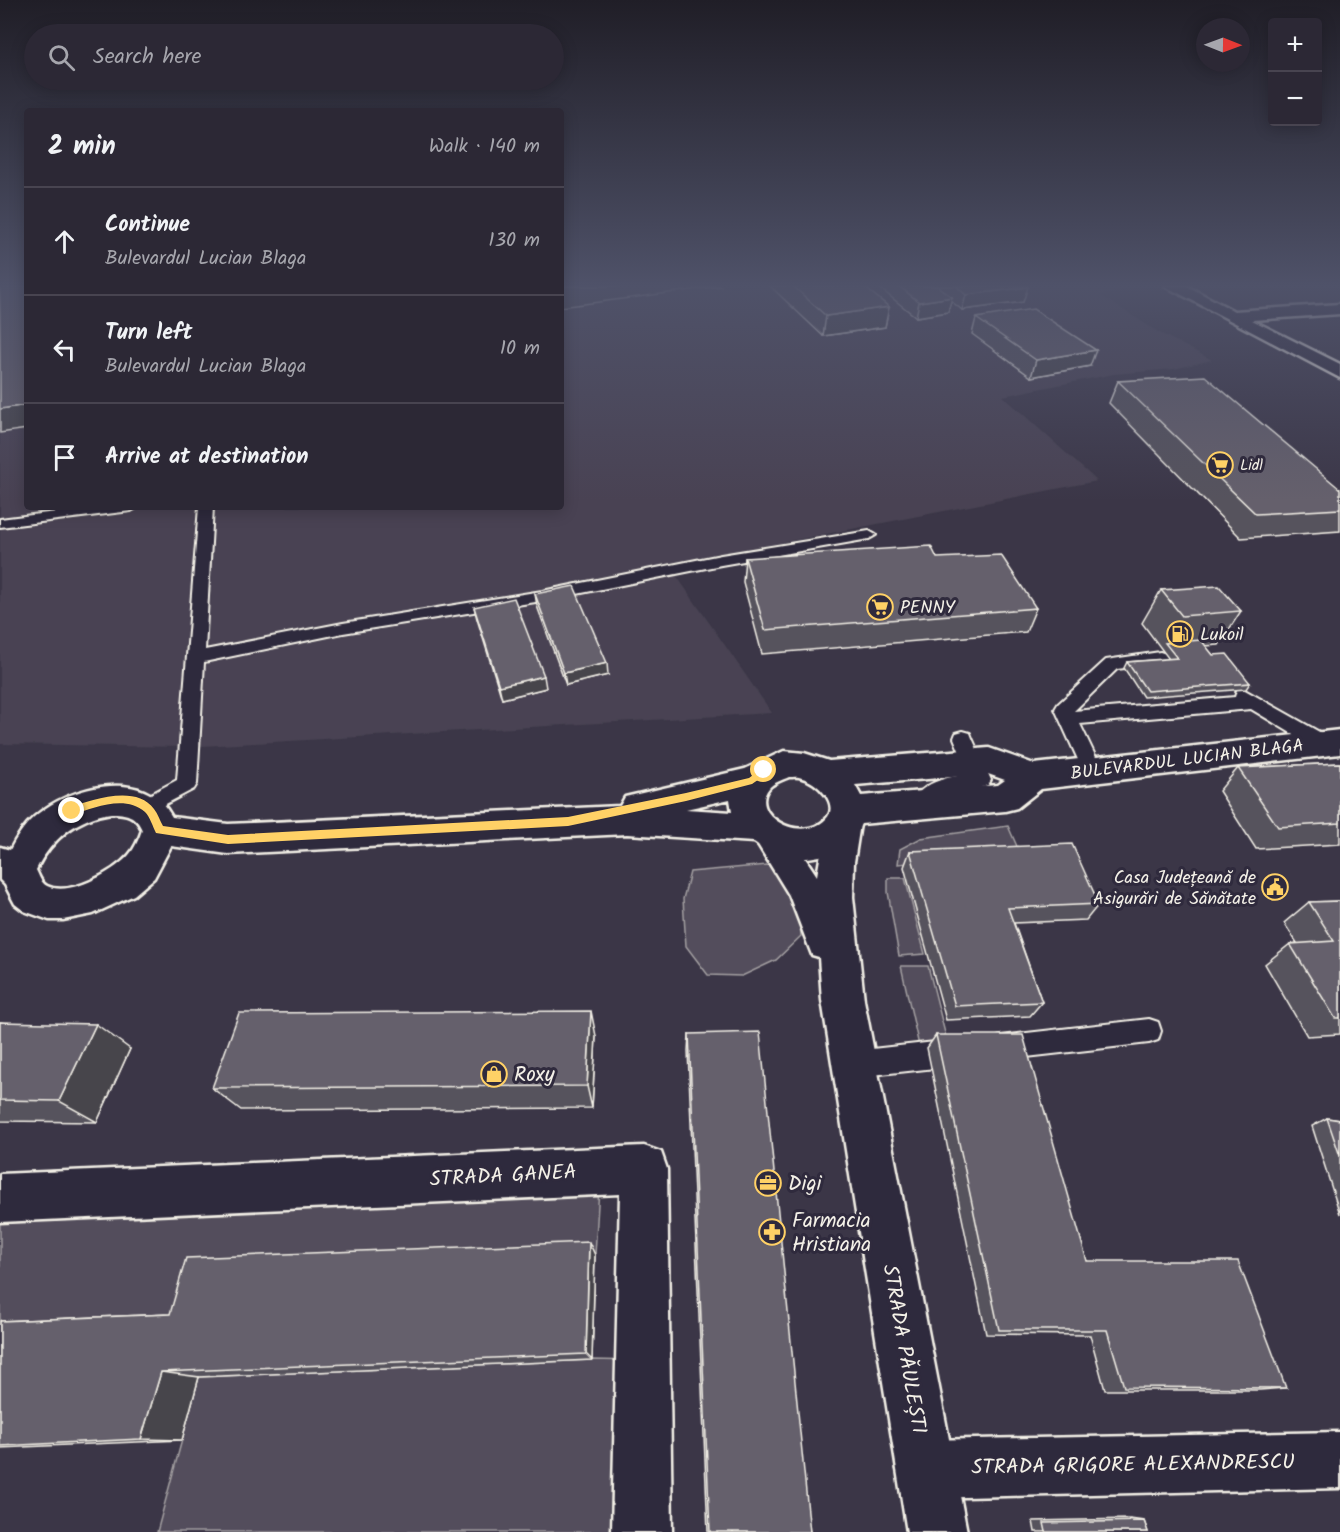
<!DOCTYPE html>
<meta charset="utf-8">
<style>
:root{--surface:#2c2835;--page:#34303d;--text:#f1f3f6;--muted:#a6a6ad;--line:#484450}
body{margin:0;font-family:Kalam,sans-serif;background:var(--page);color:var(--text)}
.controls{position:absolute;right:18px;top:18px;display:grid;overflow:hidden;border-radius:6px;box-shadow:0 3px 15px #0003}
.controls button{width:54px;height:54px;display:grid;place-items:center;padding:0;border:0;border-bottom:2px solid var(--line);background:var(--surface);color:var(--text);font:30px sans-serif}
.compass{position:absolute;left:1196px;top:18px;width:54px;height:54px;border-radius:50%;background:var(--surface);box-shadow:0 3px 15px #0003;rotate:91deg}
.stop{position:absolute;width:18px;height:18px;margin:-14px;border:4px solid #ffd166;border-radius:50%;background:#fff}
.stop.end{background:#ffd166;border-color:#fff;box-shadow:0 2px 6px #0008}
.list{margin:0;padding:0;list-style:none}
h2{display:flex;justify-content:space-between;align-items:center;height:78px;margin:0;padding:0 24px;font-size:26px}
h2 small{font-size:20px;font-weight:400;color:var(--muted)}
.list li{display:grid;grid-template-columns:39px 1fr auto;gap:18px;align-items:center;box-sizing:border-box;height:108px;padding:0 24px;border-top:2px solid var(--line)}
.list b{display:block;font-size:22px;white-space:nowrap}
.list p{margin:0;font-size:20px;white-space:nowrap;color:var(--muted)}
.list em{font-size:20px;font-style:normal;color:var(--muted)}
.icon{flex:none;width:33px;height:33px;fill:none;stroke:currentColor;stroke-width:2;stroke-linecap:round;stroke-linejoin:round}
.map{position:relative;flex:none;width:1340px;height:1532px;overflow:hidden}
.search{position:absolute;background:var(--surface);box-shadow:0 3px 15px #0003;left:24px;top:24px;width:540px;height:66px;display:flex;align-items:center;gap:15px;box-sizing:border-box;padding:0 21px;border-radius:33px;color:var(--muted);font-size:22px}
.panel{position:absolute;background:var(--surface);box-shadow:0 3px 15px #0003;left:24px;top:108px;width:540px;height:402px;border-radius:6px}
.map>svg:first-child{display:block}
.built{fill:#484352}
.green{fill:#534e5c;stroke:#a4a0a2;stroke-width:1.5}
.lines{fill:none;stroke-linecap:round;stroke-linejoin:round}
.lane-casing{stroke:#f4f1e8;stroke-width:4}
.street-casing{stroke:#f4f1e8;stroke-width:5}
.secondary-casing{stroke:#f4f1e8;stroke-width:5}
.primary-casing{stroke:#f4f1e8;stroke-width:5}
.lane{fill:#2f2a3d;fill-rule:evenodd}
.street{fill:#2f2a3d;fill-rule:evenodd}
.secondary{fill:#2f2a3d;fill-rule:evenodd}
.primary{fill:#2f2a3d;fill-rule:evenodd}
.wall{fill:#57535d;stroke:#f4f1e8;stroke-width:1.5}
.shaded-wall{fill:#47444c;stroke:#f4f1e8;stroke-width:1.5}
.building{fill:#65616c;stroke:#f4f1e8;stroke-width:1.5}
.route{fill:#ffd166}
.labels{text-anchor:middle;stroke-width:6;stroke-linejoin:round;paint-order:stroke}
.far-poi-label{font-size:15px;fill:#f4f1e8;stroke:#2f2a3d;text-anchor:start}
.poi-label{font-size:18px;fill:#f4f1e8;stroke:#2f2a3d;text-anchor:start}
.street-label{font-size:18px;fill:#f4f1e8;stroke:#2f2a3d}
.near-poi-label{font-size:21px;fill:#f4f1e8;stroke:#2f2a3d;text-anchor:start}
.near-street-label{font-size:21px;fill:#f4f1e8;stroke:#2f2a3d}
</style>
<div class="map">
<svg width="1340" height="1532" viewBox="0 0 1340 1532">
<rect width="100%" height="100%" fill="#3b3647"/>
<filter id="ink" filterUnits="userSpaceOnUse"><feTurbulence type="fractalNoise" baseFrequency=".0167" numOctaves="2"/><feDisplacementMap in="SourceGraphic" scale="12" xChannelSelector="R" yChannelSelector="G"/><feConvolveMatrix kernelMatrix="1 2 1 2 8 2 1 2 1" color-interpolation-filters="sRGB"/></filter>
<g filter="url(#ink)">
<polygon class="built" points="0,286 27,286 27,507 561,507 561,286 1151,286 1100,295 1158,332 1212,360 1174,369 1114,374 1003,396 1097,481 669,565 772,713 185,747 0,744"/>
<g class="green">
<polygon points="1008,826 1020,853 898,864 900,849 921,838"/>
<polygon points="768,865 788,880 799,908 801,936 776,960 742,976 708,975 686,946 683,899 690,872"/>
<polygon points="888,878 905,878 925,954 899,956 888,892"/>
<polygon points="901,966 928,966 948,1045 919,1046"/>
<polygon points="600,1171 595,1255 206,1323 0,1332 0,1198"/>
<polygon points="592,1360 642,1361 642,1532 157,1532 199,1377"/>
</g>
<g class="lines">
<g class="lane-casing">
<g id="lane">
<polygon points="96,507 138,507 131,511 0,527 0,519"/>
<polygon points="199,507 213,507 205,650 343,623 542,591 721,555 869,531 876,535 869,539 721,565 542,601 343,633 204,662 197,784 194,789 145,815 138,813 135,807 138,801 177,780"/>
<polygon points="1160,652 1166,654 1179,665 1176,669 1170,671 1157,664 1117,669 1074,711 1235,697 1237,690 1243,689 1330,738 1333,743 1330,748 1323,750 1316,748 1251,709 1080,724 1102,770 1099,775 1092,778 1085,775 1055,709 1058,704 1106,660"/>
<path d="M963 731 970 733 972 738 991 780 988 785C975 790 956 788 944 794 931 802 929 817 912 812L909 806C921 782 944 778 969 774L954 738 956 733Z"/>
<polygon points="1149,1019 1158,1022 1161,1031 1158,1040 1149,1043 1000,1060 991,1057 987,1048 991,1039 1000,1036"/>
<polygon points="953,1040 962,1044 966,1053 962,1062 953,1066 854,1077 845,1073 841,1064 845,1055 854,1051"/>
</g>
</g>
<g class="street-casing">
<g id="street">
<polygon points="1165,286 1187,286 1234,311 1340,304 1340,314 1252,320 1340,364 1340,378"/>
<polygon points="644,1146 661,1152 667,1169 672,1532 612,1532 620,1194 0,1222 0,1174"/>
<polygon points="1340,1432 1340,1488 926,1498 906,1489 897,1469 906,1449 926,1440"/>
</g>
</g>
<g class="secondary-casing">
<polygon id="secondary" points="843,810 855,814 860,824 854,862 853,897 864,1000 967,1532 907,1532 822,1000 819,957 812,955 789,895 754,838 759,828 772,823 785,828 817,876 826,824 831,814"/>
</g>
<g class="primary-casing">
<path id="primary" d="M1340 730V754L1041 789 1017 808 1005 811 861 824C840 864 788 867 754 842L627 834 228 854 171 846 154 878 134 895 93 914 63 920H49L24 911 15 904 5 885 0 880V847L10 850C16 838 24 826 34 817 70 786 145 766 172 817L228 824 620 806 625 797 745 769 784 751 804 753 829 761 989 748 1034 764ZM988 774 1005 780 998 785 861 796 855 785ZM789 777C793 777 798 776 802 778 816 781 841 804 826 819 800 845 748 813 769 788 773 783 782 780 789 777ZM730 799 732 812 686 809ZM111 813C126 813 136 815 142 830 139 839 135 848 129 855 114 872 70 897 47 886 41 883 39 876 36 870 51 839 77 818 111 813Z"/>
</g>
<use href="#lane" class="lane"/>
<use href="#street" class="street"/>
<use href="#secondary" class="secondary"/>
<use href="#primary" class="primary"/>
</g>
<g class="wall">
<polygon points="770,286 863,286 889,307 885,327 823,336"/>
<polygon points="877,286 1027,286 1023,302 962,310 951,301 948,312 916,317"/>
<polygon points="976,318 1090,366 1031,377 972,334"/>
<polygon points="1118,381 1340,489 1340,531 1241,538 1109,403"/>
<polygon points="745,558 937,558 1036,608 1026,632 762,654 743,582"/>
<polygon points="1161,590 1241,611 1219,645 1205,646 1213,655 1250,683 1246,689 1143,697 1124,668 1127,662 1169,659 1142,623"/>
<polygon points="535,594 608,675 566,685 537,606"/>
<polygon points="474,607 546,688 502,699 477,619"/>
<polygon points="1340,763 1340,844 1256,849 1219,791 1238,768"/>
<polygon points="910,851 1099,904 1086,920 1014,923 1042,1002 1030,1016 946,1020 904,867"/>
<polygon points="1340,901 1340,1034 1307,1036 1265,964 1290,944 1297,943 1284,923 1309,902"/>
<polygon points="0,1022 130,1049 97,1122 0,1121"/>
<polygon points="689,1034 810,1532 708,1532 688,1051"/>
<polygon points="936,1035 1087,1261 1286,1388 1260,1390 1105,1390 1090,1335 986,1334 927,1048"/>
<polygon points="596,1036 592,1108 241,1110 212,1088"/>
<polygon points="1327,1118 1340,1120 1340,1214 1312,1126"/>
<polygon points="595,1255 592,1360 199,1377 182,1440 0,1448 0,1321 170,1314"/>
<polygon points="1130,1519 1144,1521 1148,1532 1035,1532 1033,1521"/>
</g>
<g class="shaded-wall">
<polygon points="562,286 722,286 561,307 561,287"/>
<polygon points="1028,287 1023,302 962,310 966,295"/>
<polygon points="952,297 948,312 916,317 919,302"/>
<polygon points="889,307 885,327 823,336 826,316"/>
<polygon points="1096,350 1090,366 1031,377 1036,360"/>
<polygon points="27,405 27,429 0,433 0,409"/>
<polygon points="607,663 608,675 566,685 564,673"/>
<polygon points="544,676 546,688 502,699 499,686"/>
<polygon points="591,1011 596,1036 592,1108 587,1086"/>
<polygon points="96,1024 130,1049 97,1122 59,1101"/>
<polygon points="589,1242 595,1255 592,1360 586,1354"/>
<polygon points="161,1372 199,1377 182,1440 141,1439"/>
</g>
<g class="building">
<polygon points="0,286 27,286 27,405 0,409"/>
<polygon points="793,286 863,286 889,307 826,316"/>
<polygon points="899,286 937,286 952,297 919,302"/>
<polygon points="956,286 1027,286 1028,287 966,295"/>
<polygon points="1033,309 1096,350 1036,360 976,318"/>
<polygon points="1205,376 1340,489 1340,509 1256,514 1118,381"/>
<polygon points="931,546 937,558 1001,555 1036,608 765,630 745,558"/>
<polygon points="574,586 607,663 564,673 535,594"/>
<polygon points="1219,586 1241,611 1182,616 1161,590"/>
<polygon points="514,598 544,676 499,686 474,607"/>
<polygon points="1201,640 1213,655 1227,654 1250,683 1147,691 1127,662 1177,658 1165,643"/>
<polygon points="1340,763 1340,823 1278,827 1238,768"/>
<polygon points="1072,844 1099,904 1008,908 1042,1002 955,1006 910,851"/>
<polygon points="1340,901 1340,1018 1335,1018 1290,944 1334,941 1309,902"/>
<polygon points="591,1011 587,1086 212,1088 239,1013"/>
<polygon points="0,1022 96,1024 59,1101 0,1100"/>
<polygon points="760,1032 810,1532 710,1532 689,1034"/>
<polygon points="936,1035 1023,1035 1087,1261 1238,1261 1286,1388 1124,1387 1107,1330 999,1330"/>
<polygon points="1327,1118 1340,1120 1340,1156"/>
<polygon points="589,1242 586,1354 161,1372 141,1439 0,1446 0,1321 170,1314 186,1258"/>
<polygon points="1144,1521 1148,1532 1046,1532 1044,1523"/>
</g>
</g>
<linearGradient id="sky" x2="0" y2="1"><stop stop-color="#201e27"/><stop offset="0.57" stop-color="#4f5269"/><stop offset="1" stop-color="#4f5269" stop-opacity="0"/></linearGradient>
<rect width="1340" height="501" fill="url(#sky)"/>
<path class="route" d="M764 767 769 770 768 773 752 784 686 801 568 826 228 844 156 833C153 827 150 817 145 812 125 794 93 808 72 815L67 811 68 808C91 800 136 784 154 809 158 814 160 821 163 826L228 835 568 817 686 793 749 778Z"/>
<defs>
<g id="supermarket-ring" transform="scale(1.35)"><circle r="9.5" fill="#2f2a3d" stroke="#ffd166" stroke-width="1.5"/><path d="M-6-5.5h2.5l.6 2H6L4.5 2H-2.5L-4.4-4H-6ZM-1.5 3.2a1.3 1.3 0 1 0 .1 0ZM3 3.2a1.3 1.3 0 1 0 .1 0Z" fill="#ffd166"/></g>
<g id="fuel-ring" transform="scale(1.35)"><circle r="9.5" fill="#2f2a3d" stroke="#ffd166" stroke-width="1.5"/><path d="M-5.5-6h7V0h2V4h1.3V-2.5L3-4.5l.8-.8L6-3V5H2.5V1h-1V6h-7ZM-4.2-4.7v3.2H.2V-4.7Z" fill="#ffd166"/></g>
<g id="civic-ring" transform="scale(1.35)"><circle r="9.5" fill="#2f2a3d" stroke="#ffd166" stroke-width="1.5"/><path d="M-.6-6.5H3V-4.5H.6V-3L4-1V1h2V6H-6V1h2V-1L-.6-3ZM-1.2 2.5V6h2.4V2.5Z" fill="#ffd166"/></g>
<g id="shop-ring" transform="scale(1.35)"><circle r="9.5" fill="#2f2a3d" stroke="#ffd166" stroke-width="1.5"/><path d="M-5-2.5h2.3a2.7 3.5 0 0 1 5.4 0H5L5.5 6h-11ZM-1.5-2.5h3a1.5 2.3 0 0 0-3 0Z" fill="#ffd166"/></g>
<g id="office-ring" transform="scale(1.35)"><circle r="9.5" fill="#2f2a3d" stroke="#ffd166" stroke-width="1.5"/><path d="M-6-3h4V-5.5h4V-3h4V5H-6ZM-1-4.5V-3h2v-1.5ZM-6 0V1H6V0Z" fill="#ffd166"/></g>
<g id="pharmacy-ring" transform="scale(1.35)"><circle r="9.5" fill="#2f2a3d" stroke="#ffd166" stroke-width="1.5"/><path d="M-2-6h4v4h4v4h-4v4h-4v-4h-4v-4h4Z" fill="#ffd166"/></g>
</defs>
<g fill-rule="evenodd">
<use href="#supermarket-ring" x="1220" y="465"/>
<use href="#supermarket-ring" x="880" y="607"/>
<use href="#fuel-ring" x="1180" y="634"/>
<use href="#civic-ring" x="1275" y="887"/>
<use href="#shop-ring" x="494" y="1074"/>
<use href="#office-ring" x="768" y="1183"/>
<use href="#pharmacy-ring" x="772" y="1232"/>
</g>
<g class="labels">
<g class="far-poi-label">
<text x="1240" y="470">Lidl</text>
</g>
<g class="poi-label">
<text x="900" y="613">PENNY</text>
<text x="1200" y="640">Lukoil</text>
<text x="1256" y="883" text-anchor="end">Casa Județeană de<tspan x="1256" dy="21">Asigurări de Sănătate</tspan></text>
</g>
<g class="street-label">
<text transform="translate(1187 759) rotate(-7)" y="6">BULEVARDUL LUCIAN BLAGA</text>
</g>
<g class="near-poi-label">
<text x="514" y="1081">Roxy</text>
<text x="788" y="1190">Digi</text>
<text x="792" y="1227">Farmacia<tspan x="792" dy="24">Hristiana</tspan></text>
</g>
<g class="near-street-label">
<text transform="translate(503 1175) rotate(-3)" y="7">STRADA GANEA</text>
<text transform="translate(905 1349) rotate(80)" y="7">STRADA PĂULEȘTI</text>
<text transform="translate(1133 1464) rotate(-1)" y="7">STRADA GRIGORE ALEXANDRESCU</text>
</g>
</g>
</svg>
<div class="controls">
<button>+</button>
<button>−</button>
</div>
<svg class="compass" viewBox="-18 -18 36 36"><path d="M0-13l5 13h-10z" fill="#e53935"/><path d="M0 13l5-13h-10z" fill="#a6a6ad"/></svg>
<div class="stop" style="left:764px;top:770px"></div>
<div class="stop end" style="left:72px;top:811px"></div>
<div class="search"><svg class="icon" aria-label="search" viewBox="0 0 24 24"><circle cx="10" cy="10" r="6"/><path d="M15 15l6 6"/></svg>Search here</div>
<section class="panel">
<h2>2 min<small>Walk · 140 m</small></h2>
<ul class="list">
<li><svg class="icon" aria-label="ahead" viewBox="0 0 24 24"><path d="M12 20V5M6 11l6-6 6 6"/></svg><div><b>Continue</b><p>Bulevardul Lucian Blaga</p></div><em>130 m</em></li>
<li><svg class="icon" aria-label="left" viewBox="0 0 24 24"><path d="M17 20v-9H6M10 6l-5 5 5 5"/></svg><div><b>Turn left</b><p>Bulevardul Lucian Blaga</p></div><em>10 m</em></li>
<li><svg class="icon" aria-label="arrive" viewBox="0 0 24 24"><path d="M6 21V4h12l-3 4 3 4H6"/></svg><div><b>Arrive at destination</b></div></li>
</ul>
</section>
</div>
